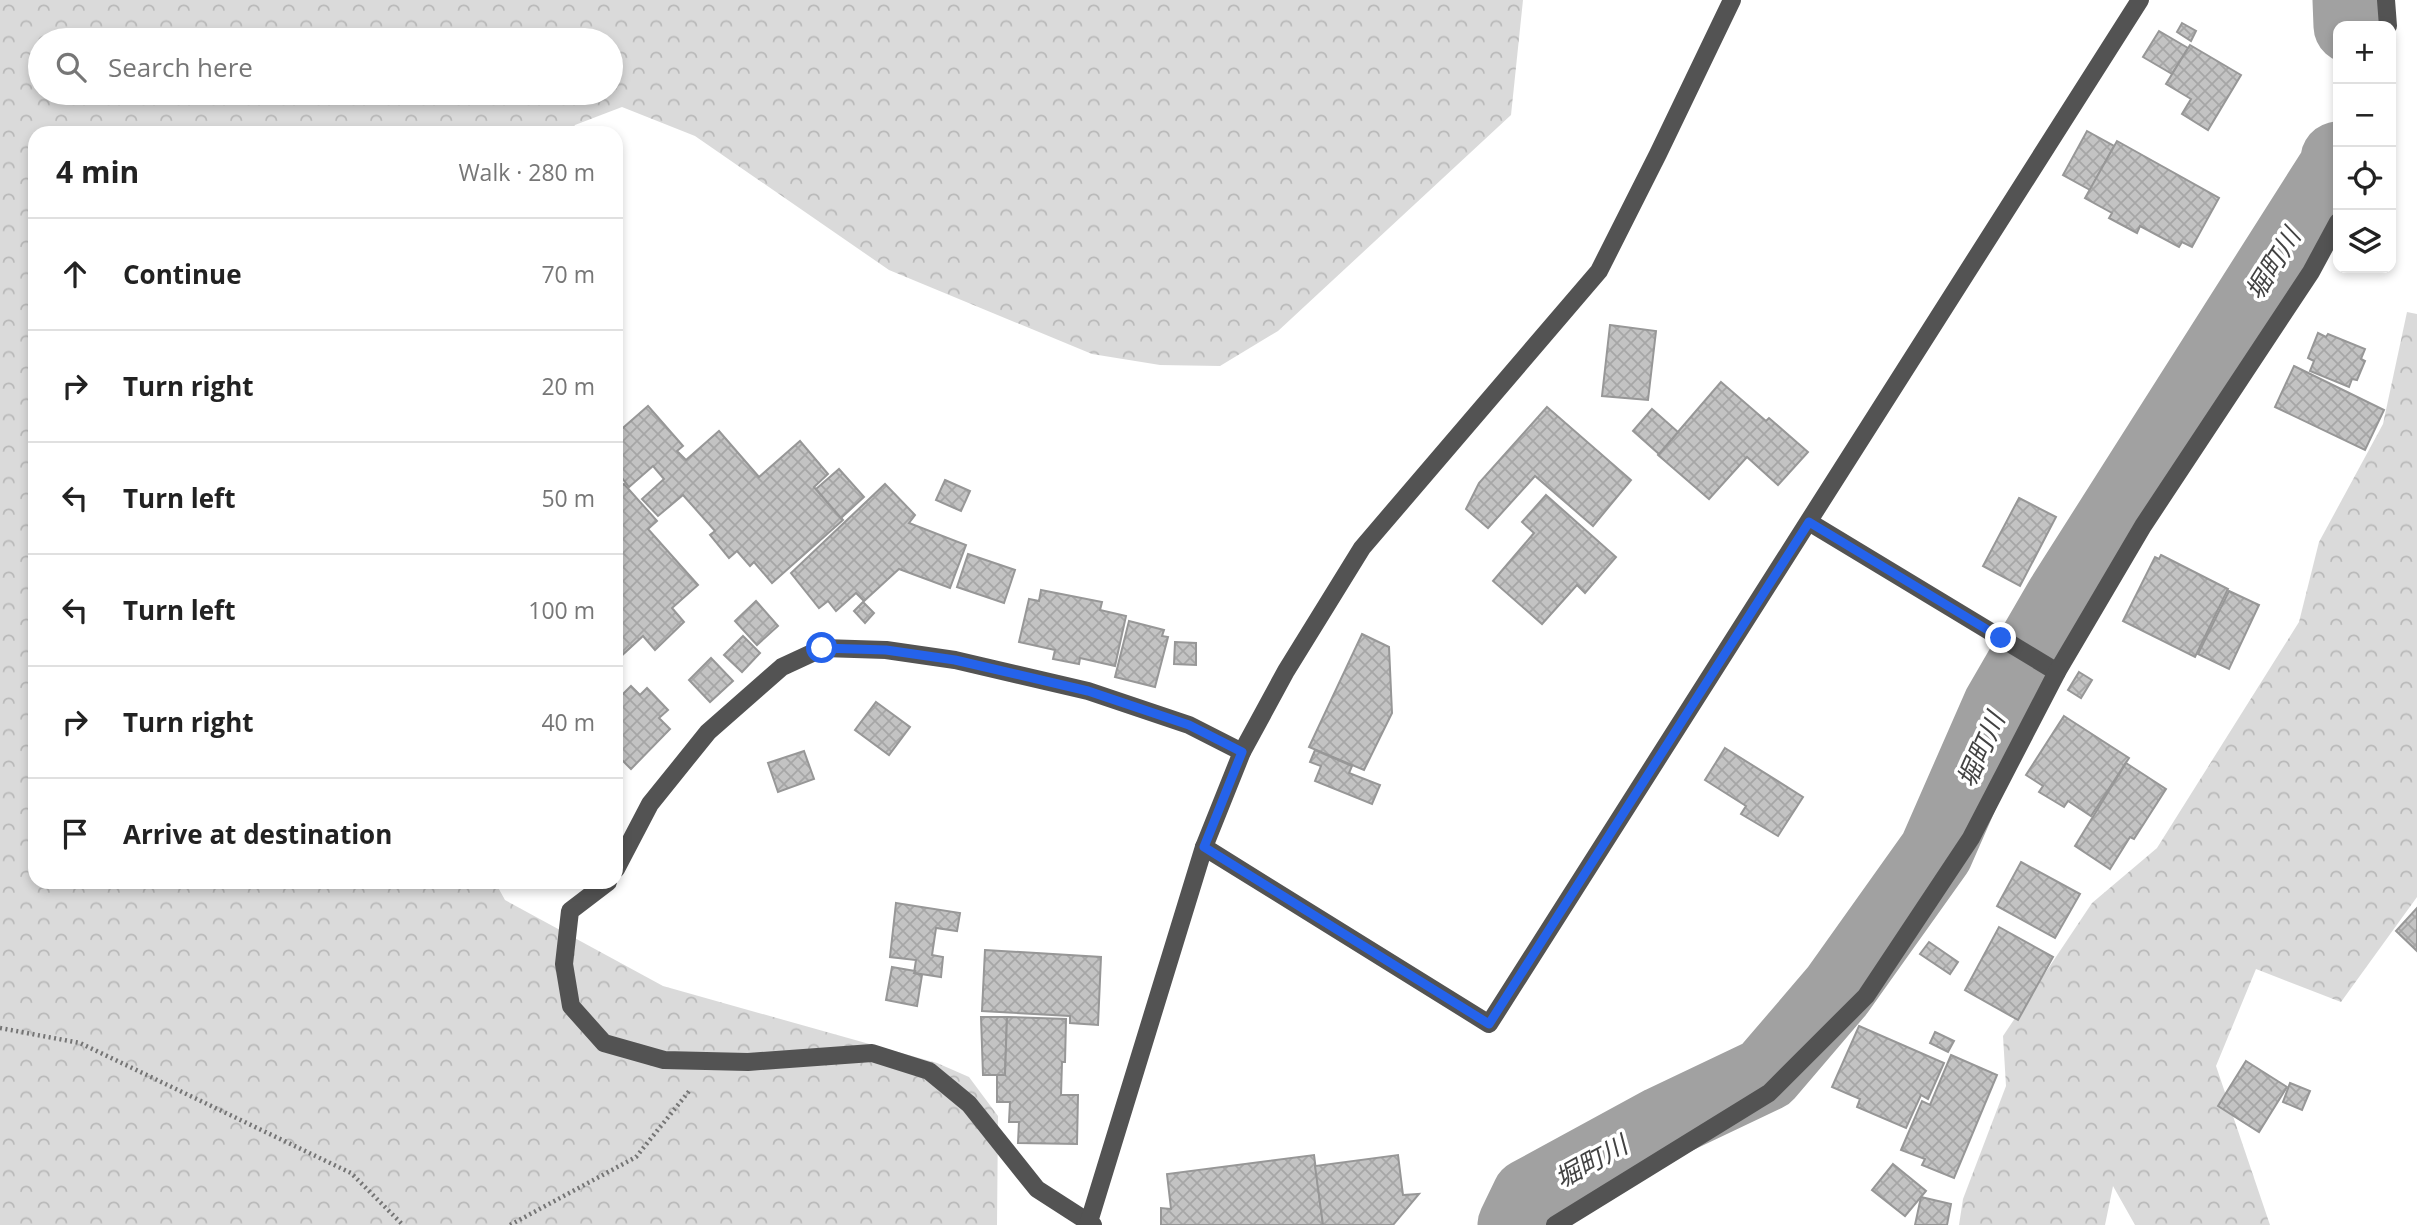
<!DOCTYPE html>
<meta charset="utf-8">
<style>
:root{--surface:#fff;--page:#f2f2f2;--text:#222;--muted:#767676;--line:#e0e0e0}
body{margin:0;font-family:"Open Sans","Noto Sans JP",sans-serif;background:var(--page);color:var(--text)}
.controls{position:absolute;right:21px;top:21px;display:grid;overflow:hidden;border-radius:14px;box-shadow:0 4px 10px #0003}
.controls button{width:63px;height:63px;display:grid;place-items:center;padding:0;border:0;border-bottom:2px solid var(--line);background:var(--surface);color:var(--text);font:35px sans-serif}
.stop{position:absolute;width:21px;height:21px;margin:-16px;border:5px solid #2563eb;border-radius:50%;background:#fff}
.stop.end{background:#2563eb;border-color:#fff;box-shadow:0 2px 7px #0008}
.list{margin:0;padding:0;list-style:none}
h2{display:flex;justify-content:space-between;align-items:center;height:91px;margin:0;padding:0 28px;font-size:30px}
h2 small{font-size:23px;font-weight:400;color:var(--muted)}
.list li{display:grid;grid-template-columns:46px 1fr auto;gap:21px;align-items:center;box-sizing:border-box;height:112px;padding:0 28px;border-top:2px solid var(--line)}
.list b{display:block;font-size:26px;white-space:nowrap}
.list em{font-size:23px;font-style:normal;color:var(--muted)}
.icon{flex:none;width:38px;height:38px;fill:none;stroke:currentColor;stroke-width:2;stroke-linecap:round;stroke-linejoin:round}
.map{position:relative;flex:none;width:2417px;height:1225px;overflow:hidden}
.search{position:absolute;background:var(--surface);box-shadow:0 4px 10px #0003;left:28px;top:28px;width:595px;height:77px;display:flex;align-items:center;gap:18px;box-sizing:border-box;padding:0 24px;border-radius:38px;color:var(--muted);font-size:26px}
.panel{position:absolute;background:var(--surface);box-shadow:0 4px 10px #0003;left:28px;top:126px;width:595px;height:763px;border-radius:21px}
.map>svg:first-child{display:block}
.forest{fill:url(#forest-crowns);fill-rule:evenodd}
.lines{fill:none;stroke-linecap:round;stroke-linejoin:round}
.river{stroke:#a1a1a1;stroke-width:75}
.building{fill:url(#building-cross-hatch);stroke:#979797;stroke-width:2}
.path{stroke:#757575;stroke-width:4.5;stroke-dasharray:2 3.5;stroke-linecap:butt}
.minor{stroke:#535353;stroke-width:18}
.route{stroke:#2563eb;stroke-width:9}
.labels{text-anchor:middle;stroke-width:7;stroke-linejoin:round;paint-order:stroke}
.water-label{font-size:26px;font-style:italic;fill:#424242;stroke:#fff}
</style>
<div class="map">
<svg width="2417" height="1225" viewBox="0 0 2417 1225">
<defs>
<pattern id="forest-crowns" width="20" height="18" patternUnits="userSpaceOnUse" patternTransform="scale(1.75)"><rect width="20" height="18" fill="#dadada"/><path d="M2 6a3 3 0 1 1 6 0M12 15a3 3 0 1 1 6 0" fill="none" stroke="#b9b9b9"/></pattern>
<pattern id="building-cross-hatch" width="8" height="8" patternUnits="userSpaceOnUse" patternTransform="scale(1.75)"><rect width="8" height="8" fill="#c3c3c3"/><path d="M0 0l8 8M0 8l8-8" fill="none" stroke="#a6a6a6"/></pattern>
</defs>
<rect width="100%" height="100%" fill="#fff"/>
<g class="forest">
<path d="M0 0H1523L1511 115 1278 331 1220 366 1160 365 1092 354 889 270 695 136 622 107 575 125 570 133H35V882H495L505 900 663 986 937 1063 969 1077 998 1116 997 1225H0ZM40 40H611V93H40Z"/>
<polygon points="2407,312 2417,314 2417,897 2341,1002 2256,969 2216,1066 2270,1225 2135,1225 2113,1186 2105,1225 1959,1225 1963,1199 2006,1086 2003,1036 2092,903 2157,848 2299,622 2319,542 2383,424"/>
</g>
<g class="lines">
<g class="river">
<polyline points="2350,0 2351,26"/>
<polyline points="1515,1225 1529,1196 1663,1123 1766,1074 1837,991 1936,852 2000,706 2062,599 2337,166 2338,159"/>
</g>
</g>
<g class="building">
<polygon points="2182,23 2196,31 2191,41 2177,32"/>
<polygon points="2159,31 2188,48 2172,74 2143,57"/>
<polygon points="2190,45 2241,75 2208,130 2182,114 2191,99 2166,84"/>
<polygon points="2087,131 2114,146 2090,190 2063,175"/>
<polygon points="2117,141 2219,198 2192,247 2182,242 2179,247 2140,226 2137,233 2109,218 2112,213 2085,198"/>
<polygon points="1610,325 1656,331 1648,400 1602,396"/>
<polygon points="2318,333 2326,337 2328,334 2365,349 2361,359 2365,361 2357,380 2352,379 2349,387 2310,371 2314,361 2308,358"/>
<polygon points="2294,366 2384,410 2365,450 2275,407"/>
<polygon points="1721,382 1766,421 1769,418 1808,452 1778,485 1747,457 1709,499 1658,455"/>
<polygon points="648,406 683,446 677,451 686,460 719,431 759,477 800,441 828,474 814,487 843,520 772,583 754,562 750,566 737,551 729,558 710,535 715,531 683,495 658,516 642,499 664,479 653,466 629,487 622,478 616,483 616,434"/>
<polygon points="1547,407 1631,480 1593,526 1535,476 1488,528 1466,509 1479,483"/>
<polygon points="1652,409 1678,432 1659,454 1633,431"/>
<polygon points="839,469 864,497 841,518 816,489"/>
<polygon points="945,480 970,491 961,511 936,500"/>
<polygon points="624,484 657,521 648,529 698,585 672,608 684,622 655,650 643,636 618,659 616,657 616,491"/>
<polygon points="885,484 915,515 909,523 966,545 950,588 899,569 864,601 856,593 836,611 828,601 819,608 791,573"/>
<polygon points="1546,495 1616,557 1585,593 1577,585 1542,624 1493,581 1534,533 1522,522"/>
<polygon points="2019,498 2056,517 2020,586 1983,566"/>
<polygon points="968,554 1015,570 1004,603 957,587"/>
<polygon points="2161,555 2228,589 2195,657 2123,621 2155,557 2159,559"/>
<polygon points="1041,590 1102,602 1100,610 1126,616 1115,666 1080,658 1079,664 1053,659 1055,650 1019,642 1029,599 1039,601"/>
<polygon points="2229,591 2259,605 2229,669 2198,654"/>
<polygon points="756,601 778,626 757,645 735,621"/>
<polygon points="863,602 874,613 865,623 854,611"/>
<polygon points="1129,621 1164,630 1162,636 1168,637 1155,687 1115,677"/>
<polygon points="1362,634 1389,647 1392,713 1364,770 1309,747"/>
<polygon points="743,636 760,653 742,672 724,655"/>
<polygon points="1175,642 1196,643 1196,665 1174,664"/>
<polygon points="711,658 733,681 710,702 689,680"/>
<polygon points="2079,672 2092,680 2081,698 2068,690"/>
<polygon points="631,686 640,695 647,688 668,710 659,718 670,729 631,769 616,754 616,701"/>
<polygon points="876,702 910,727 889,755 855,730"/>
<polygon points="2064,716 2129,758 2091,816 2068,801 2064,807 2039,792 2043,786 2026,775"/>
<polygon points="1725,748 1803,797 1778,836 1741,814 1746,806 1705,780"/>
<polygon points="1315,750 1352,766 1349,773 1380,785 1372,804 1315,781 1321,766 1310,762"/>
<polygon points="804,751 814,779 778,792 768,763"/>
<polygon points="2126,763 2166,789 2134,839 2130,837 2110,869 2075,846"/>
<polygon points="2021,862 2080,894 2055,938 1997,906"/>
<polygon points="896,903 960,913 957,931 936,928 932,955 943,957 941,977 914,973 916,960 890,957"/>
<polygon points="2417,908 2417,951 2396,931"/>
<polygon points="1999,927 2053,957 2018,1020 1965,990"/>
<polygon points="1929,942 1958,962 1950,974 1920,954"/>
<polygon points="985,950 1101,957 1098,1025 1070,1023 1070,1016 982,1011"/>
<polygon points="892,967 915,971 914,973 922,975 917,1006 886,1000"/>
<polygon points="981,1017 1007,1017 1005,1075 983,1075"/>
<polygon points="1007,1017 1066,1019 1065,1062 1062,1062 1061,1095 1078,1095 1077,1144 1018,1143 1019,1122 1009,1122 1010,1102 997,1102 997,1075 1005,1075"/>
<polygon points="1859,1026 1944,1063 1928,1099 1921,1095 1906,1128 1857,1107 1860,1099 1832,1087"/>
<polygon points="1935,1032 1954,1041 1948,1052 1930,1043"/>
<polygon points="1951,1055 1997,1075 1954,1178 1922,1165 1925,1159 1901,1150 1922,1101 1930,1105"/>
<polygon points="2246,1061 2287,1087 2259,1132 2218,1106"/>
<polygon points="2290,1083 2310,1091 2302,1110 2283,1102"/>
<polygon points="1314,1155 1323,1225 1161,1225 1161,1208 1171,1209 1167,1174"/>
<polygon points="1398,1155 1403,1195 1419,1194 1393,1225 1323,1225 1315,1166"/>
<polygon points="1893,1164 1926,1191 1905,1216 1872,1190"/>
<polygon points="1921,1197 1951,1204 1947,1225 1915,1225"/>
</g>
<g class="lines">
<g class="path">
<polyline points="0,1028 80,1043 351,1173 403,1225"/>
<polyline points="510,1225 636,1157 690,1090"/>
</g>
<g class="minor">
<polyline points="2386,0 2388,26"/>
<polyline points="1809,522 2057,672"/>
<polyline points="1204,847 1489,1024 2140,0"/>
<polyline points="616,869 650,804 708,732 782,667 823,648 886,650 955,660 1088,691 1189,725 1242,752"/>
<polyline points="608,882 570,911 564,964 571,1006 604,1043 664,1060 748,1062 872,1053 929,1071 969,1104 1037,1189 1093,1225"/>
<polyline points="1088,1225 1204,847 1242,752 1286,671 1362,548 1599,271 1658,154 1732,0"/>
<polyline points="1555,1225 1769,1093 1866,996 1971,838 2057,672 2143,526 2311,272 2338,222"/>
</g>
</g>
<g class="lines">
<polyline class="route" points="822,648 886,650 955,660 1088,691 1189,725 1242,752 1204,847 1489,1024 1809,522 2001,638"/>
</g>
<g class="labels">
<g class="water-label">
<text transform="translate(2273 264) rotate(-58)" y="9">堀町川</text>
<text transform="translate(1981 750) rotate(-66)" y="9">堀町川</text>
<text transform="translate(1591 1162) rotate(-29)" y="9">堀町川</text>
</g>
</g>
</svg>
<div class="controls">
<button>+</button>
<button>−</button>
<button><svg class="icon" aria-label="locate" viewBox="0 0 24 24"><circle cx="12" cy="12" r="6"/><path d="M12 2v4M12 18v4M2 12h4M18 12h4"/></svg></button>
<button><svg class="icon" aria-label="layers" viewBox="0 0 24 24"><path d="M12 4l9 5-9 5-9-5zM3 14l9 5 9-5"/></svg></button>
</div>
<div class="stop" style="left:822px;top:648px"></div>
<div class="stop end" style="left:2001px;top:638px"></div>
<div class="search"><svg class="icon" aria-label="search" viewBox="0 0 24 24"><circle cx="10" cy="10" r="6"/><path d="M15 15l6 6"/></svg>Search here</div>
<section class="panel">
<h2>4 min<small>Walk · 280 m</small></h2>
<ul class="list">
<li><svg class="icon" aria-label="ahead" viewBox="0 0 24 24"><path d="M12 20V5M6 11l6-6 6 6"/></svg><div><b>Continue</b></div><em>70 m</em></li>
<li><svg class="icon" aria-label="right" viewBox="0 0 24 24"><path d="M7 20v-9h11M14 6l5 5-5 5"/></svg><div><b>Turn right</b></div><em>20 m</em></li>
<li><svg class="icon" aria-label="left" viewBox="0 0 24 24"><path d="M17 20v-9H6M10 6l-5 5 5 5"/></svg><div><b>Turn left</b></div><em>50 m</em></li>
<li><svg class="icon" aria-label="left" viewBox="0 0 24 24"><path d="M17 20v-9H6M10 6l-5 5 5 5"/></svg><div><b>Turn left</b></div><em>100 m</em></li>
<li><svg class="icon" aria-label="right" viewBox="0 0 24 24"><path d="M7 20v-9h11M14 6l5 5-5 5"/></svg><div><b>Turn right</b></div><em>40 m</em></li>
<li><svg class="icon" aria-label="arrive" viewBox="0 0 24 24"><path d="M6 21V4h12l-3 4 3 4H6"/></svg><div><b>Arrive at destination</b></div></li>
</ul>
</section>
</div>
